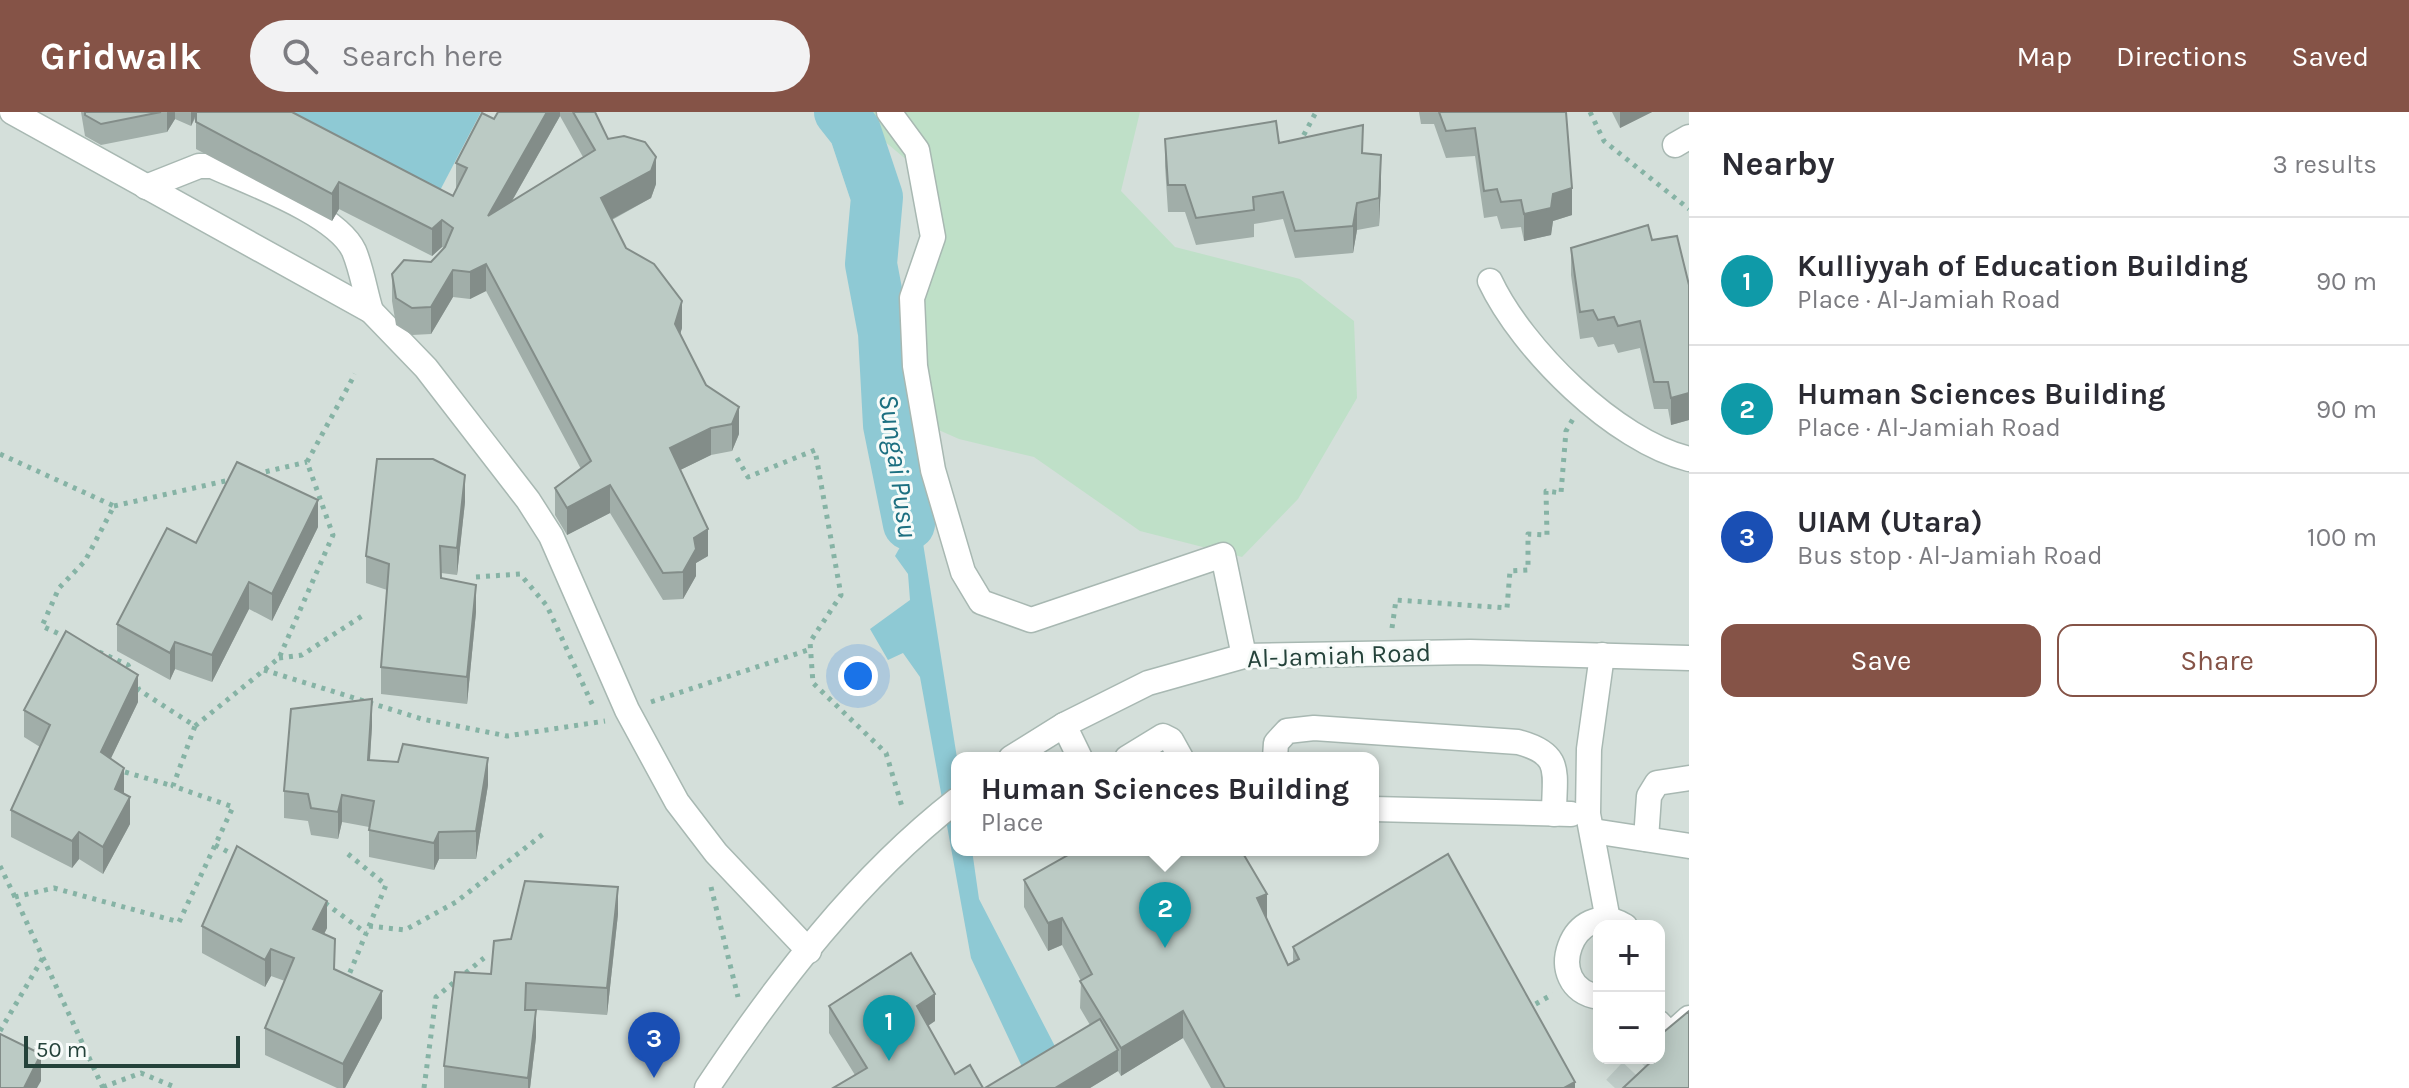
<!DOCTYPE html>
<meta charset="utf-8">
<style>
:root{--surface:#fff;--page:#f2f2f3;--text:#2b2b33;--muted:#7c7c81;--line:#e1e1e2;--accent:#855347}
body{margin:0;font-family:Karla,sans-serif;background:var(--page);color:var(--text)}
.controls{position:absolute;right:24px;bottom:24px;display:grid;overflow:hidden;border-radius:16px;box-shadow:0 4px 20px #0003}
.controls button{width:72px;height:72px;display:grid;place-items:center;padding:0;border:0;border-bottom:2px solid var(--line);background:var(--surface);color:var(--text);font:40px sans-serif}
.scale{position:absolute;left:24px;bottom:20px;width:216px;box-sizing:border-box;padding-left:8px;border:4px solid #24423a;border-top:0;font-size:22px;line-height:28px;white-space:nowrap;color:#24423a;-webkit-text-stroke:6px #f7fbf9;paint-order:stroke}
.you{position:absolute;left:858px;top:564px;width:28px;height:28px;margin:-20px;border:6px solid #fff;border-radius:50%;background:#1a73e8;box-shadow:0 0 0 12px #1a73e833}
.badge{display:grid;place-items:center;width:52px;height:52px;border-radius:50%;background:var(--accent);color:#fff;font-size:26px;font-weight:700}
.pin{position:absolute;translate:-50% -66px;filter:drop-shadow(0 2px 4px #0008)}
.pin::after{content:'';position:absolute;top:42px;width:28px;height:24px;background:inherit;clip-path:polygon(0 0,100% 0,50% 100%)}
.popup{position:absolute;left:951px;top:640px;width:428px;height:104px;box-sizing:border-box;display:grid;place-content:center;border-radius:16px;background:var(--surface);filter:drop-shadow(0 2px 6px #0005);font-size:26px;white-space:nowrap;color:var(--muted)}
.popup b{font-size:30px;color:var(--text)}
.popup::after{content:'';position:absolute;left:50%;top:100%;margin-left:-16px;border:16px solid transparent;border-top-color:var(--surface)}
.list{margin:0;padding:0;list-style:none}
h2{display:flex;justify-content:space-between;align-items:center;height:104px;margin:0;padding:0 32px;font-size:34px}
h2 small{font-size:26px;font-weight:400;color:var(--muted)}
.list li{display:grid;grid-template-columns:52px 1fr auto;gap:24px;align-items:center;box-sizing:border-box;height:128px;padding:0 32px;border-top:2px solid var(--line)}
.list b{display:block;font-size:30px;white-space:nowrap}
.list p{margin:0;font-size:26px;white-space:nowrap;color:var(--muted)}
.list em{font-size:26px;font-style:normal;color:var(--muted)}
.actions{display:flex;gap:16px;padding:24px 32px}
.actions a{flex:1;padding:18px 0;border:2px solid var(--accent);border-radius:16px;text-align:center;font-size:28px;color:var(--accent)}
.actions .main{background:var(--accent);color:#fff}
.icon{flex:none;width:44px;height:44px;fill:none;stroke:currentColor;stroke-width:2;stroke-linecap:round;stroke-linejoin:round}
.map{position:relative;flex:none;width:1689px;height:976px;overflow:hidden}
header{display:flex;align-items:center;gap:48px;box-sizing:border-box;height:112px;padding:0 40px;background:var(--accent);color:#fff}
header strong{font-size:38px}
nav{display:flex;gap:44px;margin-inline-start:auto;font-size:28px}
.search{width:560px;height:72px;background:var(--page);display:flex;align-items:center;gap:20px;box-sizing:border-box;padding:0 28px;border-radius:44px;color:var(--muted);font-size:30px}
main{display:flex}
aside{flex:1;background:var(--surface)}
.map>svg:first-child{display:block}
.built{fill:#d4dfda;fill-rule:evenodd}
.green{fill:#bfe0c8}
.water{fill:#8ec9d4}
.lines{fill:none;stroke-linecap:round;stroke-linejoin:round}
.river{stroke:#8ec9d4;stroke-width:52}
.minor-tunnel{stroke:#bfccc8;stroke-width:24;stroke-dasharray:24 12;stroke-linecap:butt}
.minor-casing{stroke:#a8b8b2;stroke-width:27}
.path{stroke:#86b3a5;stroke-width:5;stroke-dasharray:4 6;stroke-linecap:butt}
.minor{stroke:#fff;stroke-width:24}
.wall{fill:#a1aea9;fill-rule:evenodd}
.shaded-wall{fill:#838d89}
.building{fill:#bbcac4;stroke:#838d89;stroke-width:2}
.labels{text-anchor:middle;stroke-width:6;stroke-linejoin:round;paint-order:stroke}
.street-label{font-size:26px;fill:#24423a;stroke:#f7fbf9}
.water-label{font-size:28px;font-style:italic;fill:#1c6f80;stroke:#f7fbf9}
</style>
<header>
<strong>Gridwalk</strong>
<div class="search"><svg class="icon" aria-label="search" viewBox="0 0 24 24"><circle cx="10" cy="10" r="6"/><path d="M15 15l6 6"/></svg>Search here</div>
<nav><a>Map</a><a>Directions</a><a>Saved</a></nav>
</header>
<main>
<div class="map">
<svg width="1689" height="976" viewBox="0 0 1689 976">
<rect width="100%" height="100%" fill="#e6efeb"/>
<path class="built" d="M0 0H1689V976H0ZM957 646H1373V738H957ZM1599 814H1659V946H1599Z"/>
<polygon class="green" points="855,0 1140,0 1121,79 1175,135 1300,167 1354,209 1357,286 1298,387 1242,445 1140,419 1034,345 959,327 907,304 906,234 941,128 927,65 858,7"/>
<g class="water">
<polygon points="265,0 481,0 435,88"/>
<polygon points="908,336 957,646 957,738 972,738 979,787 1061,946 1032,976 971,846 920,565 903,541 888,548 870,517 910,488 908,462 895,444 908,421 888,347"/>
</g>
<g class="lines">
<polyline class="river" points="840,0 855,19 877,85 871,152 884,221 889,313 909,412"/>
<polyline class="minor-tunnel" points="1615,976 1643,946"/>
<g class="minor-casing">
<g id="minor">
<polyline points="12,0 371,199 426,256 528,388 551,424 627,598 677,690 716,741 809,839"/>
<polyline points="889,0 917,38 933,125 912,186 915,254 933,358 963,460 981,490 1031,508 1223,443 1244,544"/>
<polyline points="1675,33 1689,25"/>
<path d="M146 75 199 54H212C250 71 337 102 354 139 362 158 365 180 371 199"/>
<path d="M1490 169C1522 237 1615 329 1689 347"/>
<polyline points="1602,543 1589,637 1588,702 1608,808"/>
<polyline points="1064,613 1080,646"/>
<polyline points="1011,646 1064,613 1148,571 1244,544 1470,540 1689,546"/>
<polyline points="1127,646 1163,624 1171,628 1181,646"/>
<path d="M1275 646 1276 631 1287 619 1314 616 1518 630C1564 642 1554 661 1554 702"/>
<polyline points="1373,697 1571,702"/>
<polyline points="1593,719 1689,734"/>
<polyline points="1646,727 1649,684 1657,671 1689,666"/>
<path d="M1599 885C1539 875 1573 783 1625 814"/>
<polyline points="1659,911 1670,923 1689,906"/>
<path d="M707 976C776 872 858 765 957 688"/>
</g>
</g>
<g class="path">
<polyline points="1590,0 1604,29 1689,97"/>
<polyline points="1299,32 1316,0"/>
<polyline points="0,342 114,394 85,449 59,476 42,514 68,526"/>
<polyline points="737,346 748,365 815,338 841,483 810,530 813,571 886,641 903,698"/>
<polyline points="256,362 307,350"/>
<polyline points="114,394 234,367"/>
<polyline points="476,465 520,462 547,494 593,594"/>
<polyline points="1392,516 1396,488 1507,496 1510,459 1528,458 1528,422 1547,423 1546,379 1561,381 1566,319 1573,307"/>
<polyline points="99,540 128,553 132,562"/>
<polyline points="279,546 302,543 362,504"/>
<polyline points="264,558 422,607 507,624 605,609"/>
<polyline points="651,590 811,537"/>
<polyline points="195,614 279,546 333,423 307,350 355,262"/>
<polyline points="125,660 173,674"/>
<polyline points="215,733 238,745"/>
<polyline points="0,754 15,785"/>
<polyline points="711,775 738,885"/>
<polyline points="325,791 366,821"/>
<polyline points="369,814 405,818 456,790 547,719"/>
<polyline points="346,870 386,773 348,742"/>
<polyline points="1527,897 1553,882"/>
<polyline points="0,919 44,844"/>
<polyline points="103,975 141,961 177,976"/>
<polyline points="103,976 15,785 54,776 179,810 233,695 173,674 195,614 139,578 136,571"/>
<polyline points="424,976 436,885 484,846"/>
</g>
<use href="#minor" class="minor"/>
</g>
<g class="wall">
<path d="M81 0H292L453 84 456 78V51L494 7 498 0H595L608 27 656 72 651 86 612 108 626 136 682 216 680 222 706 273 739 322 732 339 711 343 680 358 708 444 696 451V464L683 487 663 488 610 401 567 423 555 403V376L581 357 486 179 470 187 453 185 431 222 412 223 396 213 392 189V162L431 150 444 136 442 135 432 144 339 97 332 109 196 37V5L191 14 175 7 167 20 101 33 85 24ZM560 4 583 45 512 89Z"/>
<polygon points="1419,0 1566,0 1572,103 1553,109 1551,123 1524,129 1521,115 1501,117 1497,104 1484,106 1475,44 1446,46 1434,12 1421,12"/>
<polygon points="1612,0 1652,0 1620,16"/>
<polygon points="1165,27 1279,31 1363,42 1381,70 1379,114 1357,118 1353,141 1295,146 1283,107 1254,112 1254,125 1196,133 1185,100 1168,100 1165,54"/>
<polygon points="1652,128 1689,173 1689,308 1671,313 1668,297 1654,297 1640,236 1618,241 1614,232 1598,235 1593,225 1580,227 1571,163 1571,136"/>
<polygon points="465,390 457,463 441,461 441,466 476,500 467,592 381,582 381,555 387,478 366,471 366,444"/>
<polygon points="318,415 272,509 249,497 212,570 175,557 170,568 117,539 117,512 196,431"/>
<polygon points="138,590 111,646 124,682 130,712 103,762 79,747 72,756 11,725 11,698 40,635 24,625 24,598"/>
<polygon points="372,614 370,648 488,673 476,747 439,747 434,758 369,745 369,715 342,710 338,727 311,723 308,709 284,706 284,679"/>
<polygon points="1024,768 1267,809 1288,853 1293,850 1293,835 1575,976 1211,976 1183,926 1121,964 1118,959 1090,976 985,976 1090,913 1080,896 1081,869 1062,833 1048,839 1024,795"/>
<polygon points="618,802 607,903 536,898 536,925 530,976 444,976 444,954 491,862 511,827"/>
<polygon points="202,814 327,816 324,822 335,858 382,906 345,976 337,976 265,943 265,916 285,869 271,864 265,875 202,841"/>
<polygon points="829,894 935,909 928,914 955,962 855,963 829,921"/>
</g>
<g class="shaded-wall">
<polygon points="167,0 175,0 175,7 167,20"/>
<polygon points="191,0 197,0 191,14"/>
<polygon points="547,0 560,0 560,4 488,131 488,104"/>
<polygon points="1620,0 1652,0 1620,16"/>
<polygon points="1381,43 1381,70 1379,114 1379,86"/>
<polygon points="656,45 656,72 651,86 601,113 601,86"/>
<polygon points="339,70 339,97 332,109 332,82"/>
<polygon points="1572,76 1572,103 1553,109 1551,123 1524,129 1524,102 1553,82"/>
<polygon points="1357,91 1357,118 1353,141 1353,114"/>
<polygon points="442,108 442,135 432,144 432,117"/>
<polygon points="486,152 486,179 470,187 470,160"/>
<polygon points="453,158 453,185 431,222 431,195"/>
<polygon points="682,189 682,216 675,239 675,212"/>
<polygon points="1689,281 1689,308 1671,313 1671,286"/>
<polygon points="739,295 739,322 732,339 732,312"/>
<polygon points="711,316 711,343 670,363 670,336"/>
<polygon points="465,363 465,390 457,463 457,436"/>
<polygon points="610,373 610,401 567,423 567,396"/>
<polygon points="318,388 318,415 272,509 272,482"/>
<polygon points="708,417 708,444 696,451 696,464 683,487 683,460 694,426"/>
<polygon points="249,470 249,497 212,570 212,543"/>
<polygon points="476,473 476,500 467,592 467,565"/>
<polygon points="175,530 175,557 170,568 170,541"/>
<polygon points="138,563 138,590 101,667 101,640"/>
<polygon points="372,587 372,614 368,675 368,648"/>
<polygon points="488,646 488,673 476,747 476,719"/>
<polygon points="124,656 124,683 115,677"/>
<polygon points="342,683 342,710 338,727 338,700"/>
<polygon points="130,685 130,712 103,762 103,735"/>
<polygon points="79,720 79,747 72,756 72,729"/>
<polygon points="439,720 439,747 434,758 434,731"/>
<polygon points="618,775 618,802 607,903 607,876"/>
<polygon points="1267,782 1267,809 1257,786"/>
<polygon points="327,789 327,816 313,844 313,817"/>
<polygon points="1062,806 1062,833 1048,839 1048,811"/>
<polygon points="271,837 271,864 265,875 265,848"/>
<polygon points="382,879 382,906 345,976 343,976 343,952"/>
<polygon points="935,882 935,909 917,921 917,894"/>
<polygon points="536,898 536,925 530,976 528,976 528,966"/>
<polygon points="1183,899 1183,926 1121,964 1121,936"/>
<polygon points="1118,938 1118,959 1090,976 1055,976"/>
<polygon points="41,942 41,969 37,976 24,976"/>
<polygon points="1575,970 1575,976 1564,976"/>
</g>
<g class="building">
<polygon points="85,0 161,0 101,12 85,3"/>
<polygon points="196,0 292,0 453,84 467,56 456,51 482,1 494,7 498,0 547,0 488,104 595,38 573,0 595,0 608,27 624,24 645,30 656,45 651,59 601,86 626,136 654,152 682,189 675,212 706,273 739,295 732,312 711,316 670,336 708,417 694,426 696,437 683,460 663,461 610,373 567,396 555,376 591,349 486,152 470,160 453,158 431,195 412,196 396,186 392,162 404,148 431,150 445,135 453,116 442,108 432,117 339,70 332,82 196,10"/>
<polygon points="1439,0 1566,0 1572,76 1553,82 1551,96 1524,102 1521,88 1501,90 1497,77 1484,79 1475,16 1446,19"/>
<polygon points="1276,9 1279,31 1363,13 1362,41 1381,43 1379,86 1357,91 1353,114 1295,119 1283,80 1253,85 1254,98 1196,106 1185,73 1168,73 1165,27"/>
<polygon points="1648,113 1652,128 1677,124 1689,173 1689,281 1671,286 1668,270 1654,270 1640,209 1618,214 1614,205 1598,208 1593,198 1580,200 1571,136"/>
<polygon points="377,347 433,347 465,363 457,436 440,434 441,466 476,473 467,565 381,555 389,452 366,444"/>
<polygon points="237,350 318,388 272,482 249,470 212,543 175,530 170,541 117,512 167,416 196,431"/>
<polygon points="66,519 138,563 101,640 124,656 115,677 130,685 103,735 79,720 72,729 11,698 50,613 24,598"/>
<polygon points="372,587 368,648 398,650 403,632 488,646 476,719 439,720 434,731 369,718 374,689 342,683 338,700 311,696 308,682 284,679 291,597"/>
<polygon points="237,734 327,789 313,817 335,827 334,857 382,879 343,952 265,916 294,846 271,837 265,848 202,814"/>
<polygon points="1077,738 1241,738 1267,782 1257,786 1288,853 1299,847 1293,835 1448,742 1575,970 1564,976 1225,976 1183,899 1121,936 1080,869 1092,862 1062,806 1048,811 1024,768"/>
<polygon points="525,769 618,775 607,876 526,871 525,898 536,898 528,966 444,954 455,860 491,862 494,829 511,827"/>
<polygon points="911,841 935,882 917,894 955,962 970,953 983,976 833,976 867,956 829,894"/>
<polygon points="1689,899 1689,976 1623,976 1655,946 1659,946 1659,924"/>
<polygon points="1100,907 1118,938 1055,976 985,976"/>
<polygon points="0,922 41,942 24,976 0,976"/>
</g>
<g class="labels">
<g class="street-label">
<text transform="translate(1339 543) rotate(-2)" y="9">Al-Jamiah Road</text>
</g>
<g class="water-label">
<text transform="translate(899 354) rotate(82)" y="10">Sungai Pusu</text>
</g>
</g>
</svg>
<div class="controls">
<button>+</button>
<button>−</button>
</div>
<div class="scale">50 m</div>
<div class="you"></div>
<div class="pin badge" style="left:889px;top:949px;background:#0f9aa8">1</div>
<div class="pin badge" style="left:1165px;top:836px;background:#0f9aa8">2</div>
<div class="popup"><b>Human Sciences Building</b>Place</div>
<div class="pin badge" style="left:654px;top:966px;background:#1a4fb4">3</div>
</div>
<aside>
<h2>Nearby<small>3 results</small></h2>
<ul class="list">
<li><span class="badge" style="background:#0f9aa8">1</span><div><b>Kulliyyah of Education Building</b><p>Place · Al-Jamiah Road</p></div><em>90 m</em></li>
<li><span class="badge" style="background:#0f9aa8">2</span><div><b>Human Sciences Building</b><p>Place · Al-Jamiah Road</p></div><em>90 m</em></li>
<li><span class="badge" style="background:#1a4fb4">3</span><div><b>UIAM (Utara)</b><p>Bus stop · Al-Jamiah Road</p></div><em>100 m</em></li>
</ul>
<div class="actions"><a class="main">Save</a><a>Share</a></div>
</aside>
</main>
